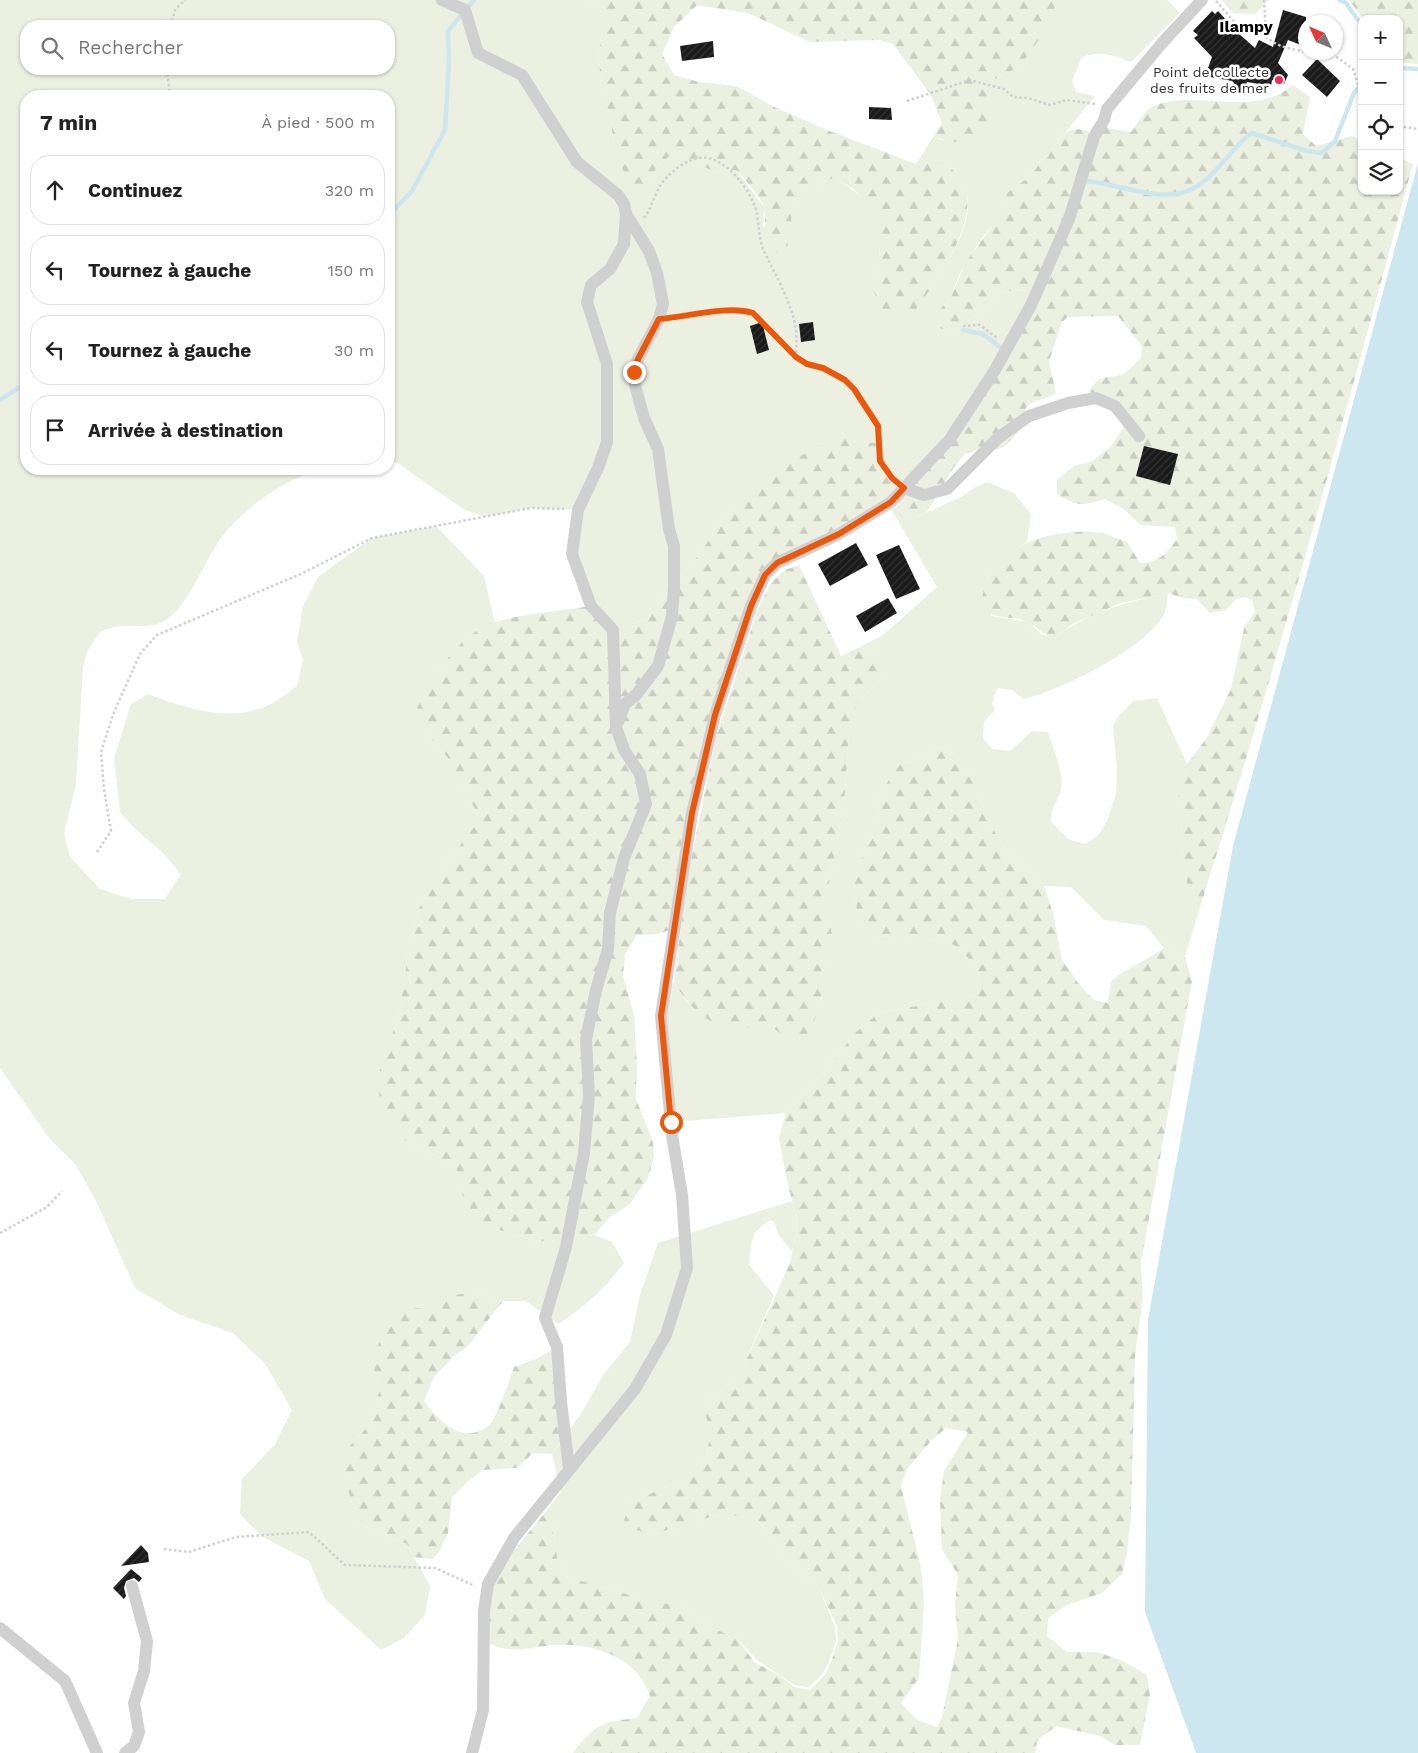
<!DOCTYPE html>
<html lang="fr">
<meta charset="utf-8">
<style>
:root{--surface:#fff;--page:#f6f6f6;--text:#222;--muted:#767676;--line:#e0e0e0}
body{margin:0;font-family:"Work Sans",sans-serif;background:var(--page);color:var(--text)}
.controls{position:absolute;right:15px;top:15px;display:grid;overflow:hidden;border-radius:10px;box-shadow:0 1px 4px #0004}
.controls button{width:45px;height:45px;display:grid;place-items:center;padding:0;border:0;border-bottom:1px solid var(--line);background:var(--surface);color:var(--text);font:25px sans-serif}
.compass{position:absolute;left:1298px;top:15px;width:45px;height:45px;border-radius:50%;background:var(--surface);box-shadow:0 1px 4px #0004;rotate:314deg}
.stop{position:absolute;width:15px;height:15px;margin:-11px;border:4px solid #ea580c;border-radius:50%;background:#fff}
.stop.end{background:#ea580c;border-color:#fff;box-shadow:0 1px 5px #0008}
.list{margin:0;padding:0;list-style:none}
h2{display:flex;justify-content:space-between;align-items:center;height:65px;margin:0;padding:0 20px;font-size:21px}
h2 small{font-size:16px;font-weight:400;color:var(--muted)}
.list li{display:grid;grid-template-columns:32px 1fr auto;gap:15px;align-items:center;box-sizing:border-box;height:70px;margin:0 10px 10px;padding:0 10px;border:1px solid var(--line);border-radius:20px}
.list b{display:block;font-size:19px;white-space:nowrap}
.list em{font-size:16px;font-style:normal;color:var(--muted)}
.icon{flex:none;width:28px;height:28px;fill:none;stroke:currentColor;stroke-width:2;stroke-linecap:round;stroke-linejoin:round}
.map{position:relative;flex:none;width:1418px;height:1753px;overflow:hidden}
.search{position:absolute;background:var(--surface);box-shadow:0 1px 4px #0004;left:20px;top:20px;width:375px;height:55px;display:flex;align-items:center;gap:12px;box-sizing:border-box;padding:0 18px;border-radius:20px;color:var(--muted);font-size:19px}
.panel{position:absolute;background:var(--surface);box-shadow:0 1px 4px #0004;left:20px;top:90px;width:375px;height:385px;border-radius:20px}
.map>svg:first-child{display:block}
.green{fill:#ebf0e0;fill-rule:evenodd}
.forest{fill:url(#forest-firs);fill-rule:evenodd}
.water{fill:#cce7f0}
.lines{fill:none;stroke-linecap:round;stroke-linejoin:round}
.stream{stroke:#cce7f0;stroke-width:4.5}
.building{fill:url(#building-hatch)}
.path{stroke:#d0d0d0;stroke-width:2.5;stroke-dasharray:2.5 2.5;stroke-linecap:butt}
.street{stroke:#d0d0d0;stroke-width:12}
.route{stroke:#ea580c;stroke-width:6}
.poi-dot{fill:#f32b56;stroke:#fff;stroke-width:2}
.labels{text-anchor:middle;stroke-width:5;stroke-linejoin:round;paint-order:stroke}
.poi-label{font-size:14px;fill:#333;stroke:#fff;text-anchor:end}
.quarter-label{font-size:16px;font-weight:bold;fill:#000;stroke:#fff}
</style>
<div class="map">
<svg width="1418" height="1753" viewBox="0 0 1418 1753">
<defs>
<pattern id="forest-firs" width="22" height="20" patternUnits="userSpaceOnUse" patternTransform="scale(1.25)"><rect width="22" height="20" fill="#ebf0e0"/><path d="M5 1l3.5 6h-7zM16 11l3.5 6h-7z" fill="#cacec1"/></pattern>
<pattern id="building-hatch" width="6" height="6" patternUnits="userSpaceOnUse" patternTransform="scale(1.25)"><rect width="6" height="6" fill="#1a1a1a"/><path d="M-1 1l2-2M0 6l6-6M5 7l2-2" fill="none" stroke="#333"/></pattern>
</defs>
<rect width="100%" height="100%" fill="#fff"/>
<g class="green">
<path d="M0 0H587L604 13 599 59 601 89 610 115 615 154 650 182 657 166 674 153 715 172 736 170 764 207 763 226 787 250 792 214 804 189 834 178C847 185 873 203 878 217 884 235 877 273 874 292L927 295C945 265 980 220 964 184 960 175 949 167 943 160L916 164 933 137 942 140 987 125V102L993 80 1019 67 1058 0H1167L1180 13 1131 62C1114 55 1100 50 1082 57L1072 81 1076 92 1095 96 1029 177 1008 192 993 225 981 239 959 275 950 299 940 309 951 332 978 314 997 295 1008 291 1036 290 995 370 904 488C884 472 881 468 878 443L853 442 762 486 728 511 703 549 647 619 613 630 591 606 572 554 578 510 531 508 484 517 463 509 396 462 389 463V96H26V469H328C289 474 238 511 217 544 205 562 187 605 170 617 154 630 141 625 123 626 116 626 108 629 101 631L88 650 83 667 76 784 64 834 70 857 100 889 131 899H165L181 874 164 854 133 827 120 812 114 758 131 704 148 694C185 708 225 722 264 707 276 703 287 693 297 686L303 660 297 642 303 606 319 576 372 538 436 526 484 576 495 623 467 638 441 667 417 708 428 735 449 759 480 819 446 864 419 908 409 946 399 1015 380 1069 401 1138 456 1166 463 1198 496 1229 538 1242 594 1235 612 1242 624 1263C605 1288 585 1307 558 1324L526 1301H503L475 1294 429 1309 372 1359 379 1391 370 1424 358 1437 342 1472 359 1524 407 1544 430 1586 425 1615 404 1638 381 1650 325 1599 309 1561 261 1536 240 1514 242 1479 275 1444 292 1410 265 1364 233 1333 180 1315 135 1288 97 1203 76 1165 50 1139 0 1068ZM26 26H389V69H26Z"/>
<path d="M987 482 1014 493 1031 514 1027 542C1010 552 998 561 987 578L991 616 1029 622 1041 634 1054 638C1091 611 1124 603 1168 593 1167 599 1167 606 1165 612 1151 646 1058 692 1023 699L1013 690 997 688 992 704 995 710 984 722 983 738 992 749 1010 751 1032 731 1048 732C1053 749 1064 771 1061 789 1058 803 1051 805 1051 822L1068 839 1085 844 1098 836 1107 821 1116 793 1117 769 1113 727 1117 718 1133 701 1157 698 1187 764 1178 796 1188 893 1201 904 1185 957 1164 948 1146 926 1104 920 1071 887 1044 886 1008 852 993 829 963 761 941 745 916 761 902 763 895 769 877 801 878 823 864 852 854 886 858 919 875 936 929 939 954 945 978 967 977 996 880 1012 856 1032 814 1084 786 1113 671 1122 665 988 674 982C690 1011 703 1019 735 1024 747 1026 753 1027 765 1022L780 1033 821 1004 823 966 832 934 825 903 844 805 849 732 856 705 883 676 874 653 860 647 883 635 937 587 891 509 897 507 900 515 912 519 961 497 974 488Z"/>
<path d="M792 1201 798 1224 792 1252 779 1235 774 1222 769 1220C750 1234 751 1242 749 1265L774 1295 740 1374 706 1403V1417L711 1432 706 1457 696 1474 629 1503 651 1535 720 1514 755 1518 769 1532 788 1560 819 1588 835 1627 836 1641 829 1662 823 1673 809 1687 794 1685 756 1659 737 1638 712 1628 680 1606 643 1599 571 1578 558 1563 552 1525 543 1515 561 1492 552 1454 580 1415 604 1374 630 1342 640 1295 658 1243Z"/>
</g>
<g class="forest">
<path d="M587 0H1058L1043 34 1019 67 993 80 987 102V125L975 142H956L933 137 942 123 931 95 893 44 879 40 810 42 748 13 697 5 674 27 662 54 674 75 699 82 737 86 772 106 827 130 916 164 943 160C949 167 960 175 964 183 981 221 934 287 911 315L883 311 874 292 880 251 878 217 854 189 834 178 804 189 792 214 787 250 779 254C757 237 768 230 764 208 762 198 744 178 736 170L715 172 674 153 657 166 650 182 634 192 615 154 610 115 601 89 599 59 603 13Z"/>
<polygon points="1222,0 1269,0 1255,14 1232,13"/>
<polygon points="1349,0 1418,0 1418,64 1399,62 1399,19 1363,19"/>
<path d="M1293 85 1310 97 1303 134 1316 146 1352 136 1362 141V191H1399V158L1413 164C1346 412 1279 659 1201 904L1188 893 1178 796 1187 764 1206 739 1231 689 1244 628 1255 612 1252 601 1246 597 1236 599 1226 610 1210 613 1197 599 1183 598 1168 593 1121 603 1073 624 1054 638C1039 633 1038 626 1027 622 1010 614 998 622 983 608 977 548 1053 526 1102 533 1110 535 1119 539 1127 542L1140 563C1159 563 1167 553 1177 539L1175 527 1140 525 1125 510 1105 499C1083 506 1077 507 1057 494V480L1074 466 1093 461 1111 446 1127 423 1089 391C1101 372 1107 380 1123 374 1129 371 1136 362 1141 358L1142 346 1118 316 1068 317 1062 322 1049 361 1056 393C1039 404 1020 397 1025 425L1004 447 996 450 990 446 965 454 954 467 927 512 912 519 900 515 897 507 903 490 765 575 715 715 674 929 657 934 637 935 625 954 623 976 634 1015 637 1066 636 1099 653 1142 654 1156 648 1178 630 1204 609 1218 594 1235 538 1242 496 1229 480 1221 463 1198 456 1166 401 1138 379 1106 380 1069 399 1015 409 946 419 908 446 864 480 819 449 759 428 735 417 708C434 675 458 634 496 622 526 613 560 611 591 606L613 630 647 619 703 549 728 511 798 457 843 435 853 442 878 443 880 461 904 488 950 439 1036 290 1008 291 997 295 978 314 951 332 940 328 936 323 940 309 950 299 966 262 993 225 1008 192 1029 177 1066 132 1078 129 1088 131 1094 137 1104 120 1107 128 1131 132C1136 126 1143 113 1150 108 1192 86 1250 121 1293 85Z"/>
<path d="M799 565 841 656 860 647 874 653 883 663V676L856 705 849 732 844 805 825 903 832 934 823 966 821 1004 808 1036 780 1033 765 1022C727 1041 693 1016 674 982L686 884 716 737 758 608 771 583 785 570Z"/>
<path d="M941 745 963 761 993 829 1008 852 1044 886 1053 913 1062 960 1079 984 1094 1000 1108 1003 1111 981C1127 968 1147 960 1164 948L1185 957 1192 981 1141 1263 1143 1298 1135 1356 1131 1516 1127 1554 1122 1574 1102 1593 1067 1605 1048 1618 1047 1636 1067 1652H1097L1123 1661 1147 1675 1150 1695 1140 1745H1115L1100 1736 1056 1726 1037 1741 1035 1753H573C595 1724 602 1722 637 1718L650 1696C638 1658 595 1643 557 1645 533 1646 514 1655 490 1644 489 1625 487 1604 493 1585 500 1564 529 1533 543 1515L552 1525 558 1563 571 1578 643 1599 680 1606 712 1628 737 1638 754 1662 779 1675 794 1687 810 1690 825 1675 831 1662 838 1642 837 1626 819 1588 788 1560 769 1532 755 1518 720 1514 651 1535 623 1525 629 1503 696 1474 706 1457 711 1432 706 1417V1403L740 1374 790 1263 798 1224 786 1177 779 1138 786 1113 814 1084 856 1032 880 1012 977 996 978 967 954 945 929 939 874 936 858 919 854 886 864 852 878 823 877 801 895 769 902 763 916 761ZM946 1428 968 1432 944 1471 940 1500 942 1549 958 1575 955 1605 958 1638 942 1717 937 1727 917 1720 901 1703 919 1678 924 1603 921 1567 901 1486 907 1469 932 1440Z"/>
<path d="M460 1294H475L503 1301 467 1347 453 1357 434 1377 424 1401C439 1422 465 1447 490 1424 497 1418 510 1378 514 1367L536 1359 557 1347 565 1435 552 1454 533 1453 517 1468 483 1470 469 1480 452 1497 448 1533 440 1550 433 1559 414 1557 407 1544 359 1524 342 1472 341 1456 370 1424 379 1391 372 1359 384 1332 410 1308 428 1309 436 1302Z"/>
</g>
<polygon class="water" points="1418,163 1418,1753 1196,1753 1145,1612 1148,1320 1233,846"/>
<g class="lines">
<g class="stream">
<polyline points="1340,0 1346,3 1362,26"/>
<polyline points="1399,68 1418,69"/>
<path d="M1081 181C1115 181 1162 206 1194 188 1218 175 1230 148 1252 133L1307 151 1322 153 1335 141 1354 93 1362 84"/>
<polyline points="389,215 412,191 445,130 449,60 448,31 474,0"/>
<polyline points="963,330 983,334 1001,348 1003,346"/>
<polyline points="0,400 26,383"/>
</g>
</g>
<g class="building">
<polygon points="1283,10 1306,17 1306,47 1288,40 1278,63 1288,75 1284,84 1272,80 1271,86 1247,82 1245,93 1233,92 1234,83 1232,81 1205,76 1212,57 1194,38 1198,35 1193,31 1212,11 1215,14 1218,11 1230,24 1229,25 1255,48 1259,40 1273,47"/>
<polygon points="713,41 714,57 682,61 680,46"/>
<polygon points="1317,59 1340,81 1327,97 1302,75"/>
<polygon points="869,107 891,108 892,120 869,119"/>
<polygon points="762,322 769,350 757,354 750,326"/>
<polygon points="813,322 815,340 801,342 799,324"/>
<polygon points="1144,446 1178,454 1170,485 1136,476"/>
<polygon points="856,543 868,565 830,586 818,564"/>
<polygon points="899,545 920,589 896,599 876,555"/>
<polygon points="888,598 897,613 865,632 856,616"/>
<polygon points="141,1545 148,1553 149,1562 121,1566"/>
<polygon points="131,1569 142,1578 139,1582 134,1578 126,1581 124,1588 126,1596 124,1599 113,1588"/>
</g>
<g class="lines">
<g class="path">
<polyline points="1264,0 1266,35"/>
<path d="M1216 1 1244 33C1261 29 1267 40 1281 46 1289 49 1298 50 1306 52"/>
<polyline points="171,26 175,10 185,0"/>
<polyline points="1312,52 1334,55 1353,69 1362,97"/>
<polyline points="167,69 170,96"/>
<polyline points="907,101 970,80 1004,89 1013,97 1028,98 1050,105 1067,100 1095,104"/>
<polyline points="1399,126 1418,129"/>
<path d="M644 218C650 210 652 203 656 194 662 178 682 161 699 158 724 153 754 193 757 215 759 227 759 237 763 249 774 272 793 305 796 330 797 339 796 348 796 357"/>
<path d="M673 318C699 316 728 305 753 313 768 327 781 344 796 357 813 372 839 368 855 391 861 399 875 417 878 426 885 451 871 454 893 479"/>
<polyline points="963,326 980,325 997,338"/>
<polyline points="97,852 111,831 104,789 101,752 114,712 140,654 157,635 303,573 372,538 531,508 564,509"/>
<polyline points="0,1233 47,1207 62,1191"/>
<polyline points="164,1549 189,1552 236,1537 309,1532 345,1565 435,1568 475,1586"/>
</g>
<g class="street">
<polyline points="442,0 465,10 478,53 522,75 577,162 618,195 624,204 626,214 624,244 610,269 591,285 587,302 607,364 607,442 598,468 578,510 572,554 591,606 613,630 616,727 624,750 640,774 646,804 624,858 610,913 608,949 596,990 586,1040 589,1095 584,1153 566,1247 545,1318 557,1347 561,1402 569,1468"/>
<polyline points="904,488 924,495 947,489 998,438 1029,416 1068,403 1096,398 1115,406 1139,436"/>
<polyline points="618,722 625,704 636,695 658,666 672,616 674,587 674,546 669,529 658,449 644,418 635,385 634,372 638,359 659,319 663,304 657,273 649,251 626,214"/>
<polyline points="0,1628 65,1681 97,1753"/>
<polyline points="125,1753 134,1746 139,1732 134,1703 144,1671 147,1641 132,1586"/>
<polyline points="472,1753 483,1710 484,1611 488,1584 514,1538 635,1389 666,1335 687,1268 682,1195 672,1135 661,1016 692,813 715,715 751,606 765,575 777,563 839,534 891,502 950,439 995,370 1031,305 1069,219 1094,137 1104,120 1107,109 1163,42 1202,0"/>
</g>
</g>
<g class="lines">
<path class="route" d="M634 372 638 359 659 319C687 317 727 305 753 313L796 357 807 364 823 368 845 380 854 389 878 426 880 461 892 478 904 488 891 502 839 534 777 563 765 575 751 606 715 715 692 813 661 1016 671 1122"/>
</g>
<circle class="poi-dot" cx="1279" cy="80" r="5"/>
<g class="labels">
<g class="poi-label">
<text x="1269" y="77">Point de collecte<tspan x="1269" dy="16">des fruits de mer</tspan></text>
</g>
<g class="quarter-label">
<text x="1246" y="32">Ilampy</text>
</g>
</g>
</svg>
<div class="controls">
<button>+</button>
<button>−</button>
<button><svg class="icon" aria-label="locate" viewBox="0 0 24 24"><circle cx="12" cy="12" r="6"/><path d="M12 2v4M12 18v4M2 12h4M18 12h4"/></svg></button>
<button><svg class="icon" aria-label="layers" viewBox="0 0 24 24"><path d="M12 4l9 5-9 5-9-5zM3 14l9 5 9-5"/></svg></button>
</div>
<svg class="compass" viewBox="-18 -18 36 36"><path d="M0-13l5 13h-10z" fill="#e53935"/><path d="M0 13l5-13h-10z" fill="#767676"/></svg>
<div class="stop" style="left:671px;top:1122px"></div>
<div class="stop end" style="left:634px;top:372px"></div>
<div class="search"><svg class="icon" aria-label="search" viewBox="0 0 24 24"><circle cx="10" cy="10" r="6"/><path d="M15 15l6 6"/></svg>Rechercher</div>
<section class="panel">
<h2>7 min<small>À pied · 500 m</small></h2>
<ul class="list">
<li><svg class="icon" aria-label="ahead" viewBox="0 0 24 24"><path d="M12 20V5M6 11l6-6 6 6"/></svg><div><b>Continuez</b></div><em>320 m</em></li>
<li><svg class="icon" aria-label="left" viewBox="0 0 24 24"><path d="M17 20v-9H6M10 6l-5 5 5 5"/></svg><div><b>Tournez à gauche</b></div><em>150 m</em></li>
<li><svg class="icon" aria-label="left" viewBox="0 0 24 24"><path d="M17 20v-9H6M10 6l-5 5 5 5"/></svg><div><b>Tournez à gauche</b></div><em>30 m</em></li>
<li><svg class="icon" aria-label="arrive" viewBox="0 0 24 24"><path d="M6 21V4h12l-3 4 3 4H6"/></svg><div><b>Arrivée à destination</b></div></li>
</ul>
</section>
</div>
